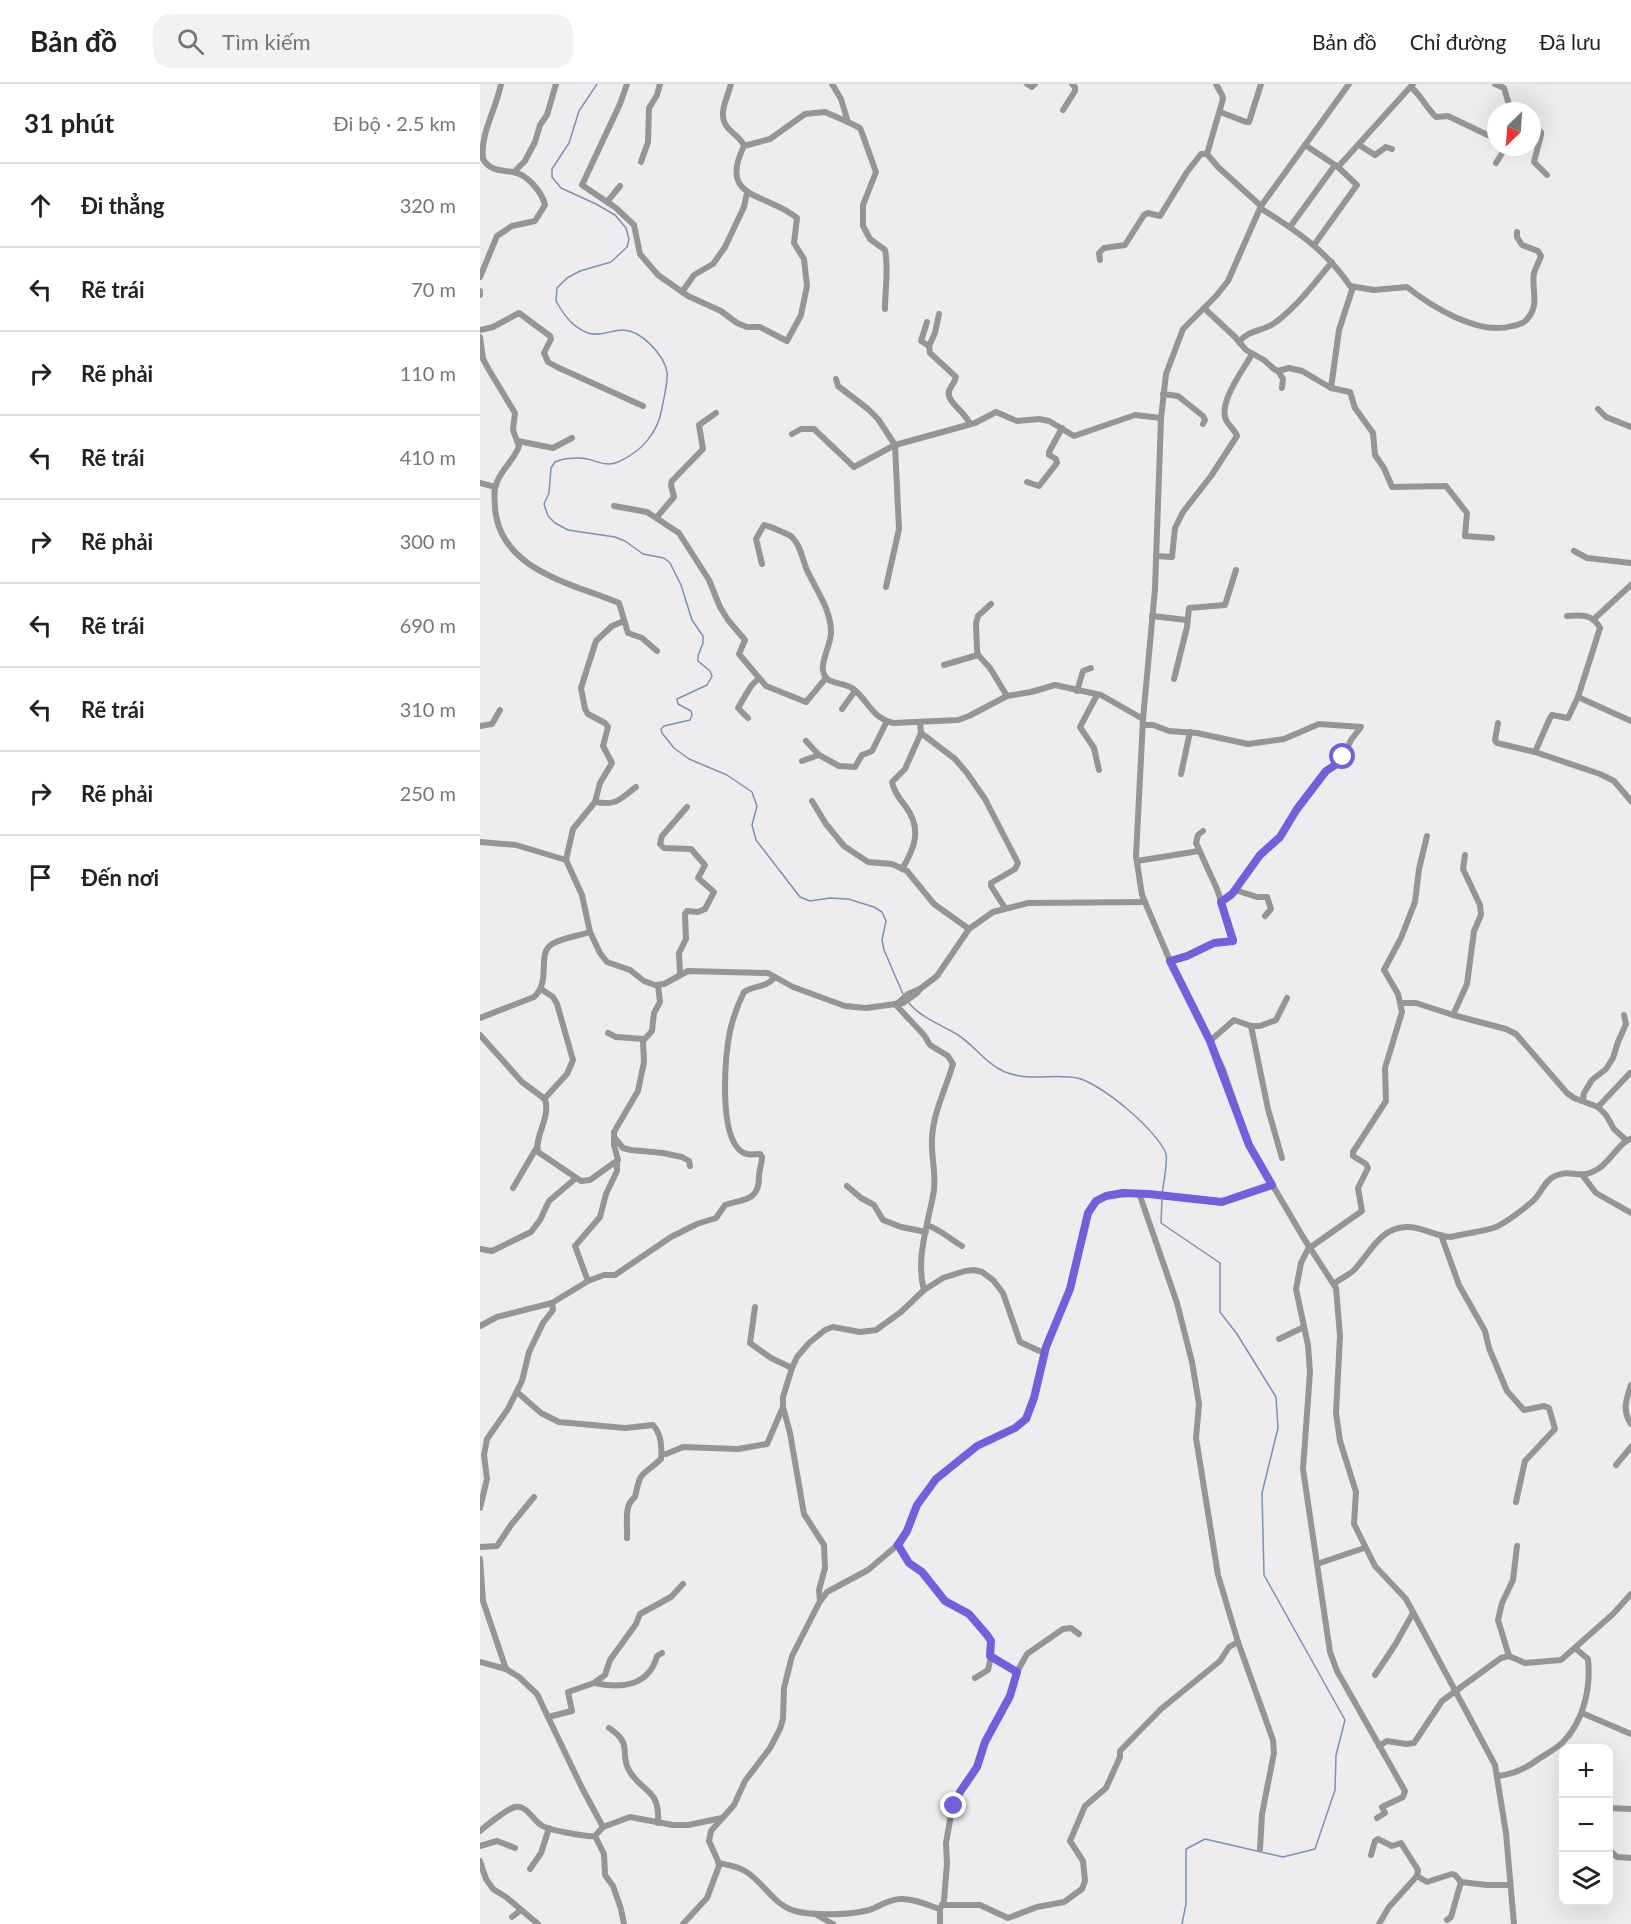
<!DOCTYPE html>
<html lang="vi">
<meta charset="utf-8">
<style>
:root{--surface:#fff;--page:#f2f2f2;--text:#222;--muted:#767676;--line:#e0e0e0}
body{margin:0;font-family:Lato,sans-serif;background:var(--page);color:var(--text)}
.controls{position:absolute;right:18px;bottom:18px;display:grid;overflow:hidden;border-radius:12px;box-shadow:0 6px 24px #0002}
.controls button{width:54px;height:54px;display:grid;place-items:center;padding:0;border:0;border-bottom:2px solid var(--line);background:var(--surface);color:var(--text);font:30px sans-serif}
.compass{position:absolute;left:1007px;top:18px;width:54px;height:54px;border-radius:50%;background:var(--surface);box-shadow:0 6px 24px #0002;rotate:205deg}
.stop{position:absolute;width:18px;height:18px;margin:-14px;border:4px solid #7160da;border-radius:50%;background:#fff}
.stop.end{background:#7160da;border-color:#fff;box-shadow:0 2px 6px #0008}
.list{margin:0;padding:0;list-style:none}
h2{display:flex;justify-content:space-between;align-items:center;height:78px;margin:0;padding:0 24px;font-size:26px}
h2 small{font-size:20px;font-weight:400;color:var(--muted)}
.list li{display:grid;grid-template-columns:39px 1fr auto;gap:18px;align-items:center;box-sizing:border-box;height:84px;padding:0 24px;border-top:2px solid var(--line)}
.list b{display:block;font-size:22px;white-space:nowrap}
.list em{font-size:20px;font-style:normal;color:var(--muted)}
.icon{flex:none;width:33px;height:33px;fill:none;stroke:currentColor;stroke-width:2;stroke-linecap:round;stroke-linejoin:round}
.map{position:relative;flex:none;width:1151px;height:1840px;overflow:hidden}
header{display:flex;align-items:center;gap:36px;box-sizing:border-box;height:84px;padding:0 30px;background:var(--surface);border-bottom:2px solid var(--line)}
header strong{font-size:28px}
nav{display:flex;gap:33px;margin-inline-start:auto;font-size:21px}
.search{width:420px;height:54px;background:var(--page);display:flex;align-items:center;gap:15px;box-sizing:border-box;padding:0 21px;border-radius:18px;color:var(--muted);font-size:22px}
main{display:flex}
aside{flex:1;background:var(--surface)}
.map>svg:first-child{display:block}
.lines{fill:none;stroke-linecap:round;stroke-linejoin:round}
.stream{stroke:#7d90b5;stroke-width:1.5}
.minor{stroke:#949695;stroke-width:6}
.route{stroke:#7160da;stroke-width:8}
</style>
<header>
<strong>Bản đồ</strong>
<div class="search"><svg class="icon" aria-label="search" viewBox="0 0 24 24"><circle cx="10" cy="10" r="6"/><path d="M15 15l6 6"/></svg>Tìm kiếm</div>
<nav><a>Bản đồ</a><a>Chỉ đường</a><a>Đã lưu</a></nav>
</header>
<main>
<aside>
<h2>31 phút<small>Đi bộ · 2.5 km</small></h2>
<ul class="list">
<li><svg class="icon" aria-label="ahead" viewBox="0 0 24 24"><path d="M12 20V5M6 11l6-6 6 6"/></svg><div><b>Đi thẳng</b></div><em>320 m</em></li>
<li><svg class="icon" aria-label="left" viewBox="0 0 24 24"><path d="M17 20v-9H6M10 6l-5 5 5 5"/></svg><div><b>Rẽ trái</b></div><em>70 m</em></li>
<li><svg class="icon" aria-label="right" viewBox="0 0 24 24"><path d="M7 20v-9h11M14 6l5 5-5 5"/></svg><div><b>Rẽ phải</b></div><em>110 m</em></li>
<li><svg class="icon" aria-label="left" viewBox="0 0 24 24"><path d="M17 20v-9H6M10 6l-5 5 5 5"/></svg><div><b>Rẽ trái</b></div><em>410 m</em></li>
<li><svg class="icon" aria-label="right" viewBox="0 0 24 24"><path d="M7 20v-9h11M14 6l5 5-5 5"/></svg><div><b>Rẽ phải</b></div><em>300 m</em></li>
<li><svg class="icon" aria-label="left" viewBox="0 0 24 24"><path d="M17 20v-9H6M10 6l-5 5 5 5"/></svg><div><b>Rẽ trái</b></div><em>690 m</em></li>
<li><svg class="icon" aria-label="left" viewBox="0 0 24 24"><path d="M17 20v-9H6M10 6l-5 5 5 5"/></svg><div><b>Rẽ trái</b></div><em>310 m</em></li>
<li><svg class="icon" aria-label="right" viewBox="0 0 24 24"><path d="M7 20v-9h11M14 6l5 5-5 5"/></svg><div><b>Rẽ phải</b></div><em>250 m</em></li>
<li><svg class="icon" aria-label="arrive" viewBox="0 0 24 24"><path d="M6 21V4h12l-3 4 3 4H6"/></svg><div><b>Đến nơi</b></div></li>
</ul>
</aside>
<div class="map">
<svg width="1151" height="1840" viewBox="0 0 1151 1840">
<rect width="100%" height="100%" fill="#efecef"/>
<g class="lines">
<g class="stream">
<path d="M117 0 99 27 89 59 72 85V93L81 104 116 120 135 131 146 144 149 155 147 163 131 178 100 187 87 194 77 204 76 217C84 231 92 243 108 249 120 253 131 246 143 246 161 246 184 271 187 288 188 299 184 313 182 324 178 349 161 368 138 378 126 383 118 377 107 375 98 373 84 374 75 378L71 384 69 409 64 420 68 432 75 439 88 446 135 453 145 457 163 470 184 474 190 479 201 501 212 536 223 552V559L218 572V577L230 587 232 592 227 601 197 615 198 620 211 627 212 631 210 636 184 642 181 645 182 649 194 664 209 675 247 691 272 708 277 722 272 741 276 756 320 813 330 817 350 814 368 815 394 823 402 828 406 837 402 856 404 866 423 910"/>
<path d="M429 919C441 934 462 941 478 951 495 962 506 980 525 988 551 998 573 989 597 994 621 999 678 1047 686 1070 688 1078 683 1101 682 1111"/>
<polyline points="682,1115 681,1139 740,1179 740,1228 757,1250 796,1313 798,1344 782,1409 784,1491 865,1636 856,1671 855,1706 835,1765 803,1773 725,1755 706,1765 706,1820 702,1840"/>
</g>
<g class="minor">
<path d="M147 0 140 20 102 101 136 124 154 141 160 170 178 191 208 212 241 227 257 239 267 243H280L307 257 321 231 327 202 324 175 314 159 317 134C288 109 237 116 264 62 262 56 257 53 252 48 235 34 246 18 251 0"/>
<polyline points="352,0 361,15 368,38"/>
<polyline points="547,0 552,3 555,0"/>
<polyline points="736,0 742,11 743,15 727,70 738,83 781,122"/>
<polyline points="869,0 781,122 748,197 736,212 703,245 686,290 681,334 675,505 663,635 656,772 662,811 690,877 743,985 769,1061 823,1153 856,1204 860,1252 856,1329 860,1357 876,1408 874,1440 895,1482 926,1515 1015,1681 1026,1749 1034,1840"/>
<polyline points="1015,0 1024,4 1031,27"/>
<path d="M931 3C942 13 946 23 956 33L968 32 1016 55"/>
<polyline points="583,26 595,7 595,3 592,0"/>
<polyline points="740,28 766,38 769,38 781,0"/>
<polyline points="1052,41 1061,48 1061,51 1054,78 1067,91"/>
<polyline points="825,61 858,83 877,101 834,161"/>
<polyline points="879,61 895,71 906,63 912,65"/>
<path d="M264 62 290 55 325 30 345 28 368 38 380 44 382 49 396 88 383 121V142L390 155 405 166C409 185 405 205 405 225"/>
<polyline points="161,78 168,58 169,24 177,11 180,0"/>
<polyline points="1016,79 1026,63"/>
<polyline points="858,83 933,0"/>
<polyline points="34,88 45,77 55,58 60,41 67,31 76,0"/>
<polyline points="127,118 140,102"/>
<path d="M780 124C814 145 847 167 870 202L894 206 927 203C952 223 999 252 1032 242 1038 241 1045 239 1048 234 1060 220 1051 205 1054 189 1056 183 1059 178 1061 172L1058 167 1042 161 1037 153V148"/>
<polyline points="810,143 855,81"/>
<polyline points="620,176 619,169 624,164 645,161 664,131 668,129 680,132 707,88 721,70 727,70"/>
<path d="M0 193 17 152 32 142 55 137 65 121C62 108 47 90 33 88 20 86 10 87 3 75 0 49 16 26 21 0"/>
<polyline points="0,207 0,211"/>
<polyline points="202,208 214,191 233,180 245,163 264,123 267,109"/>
<polyline points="724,224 755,253 766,266 784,276 794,285 798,287 809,284 822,287 851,304 870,308 875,324 893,349 895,371 904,384 912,403 966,402 987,429 985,452 1012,454"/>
<path d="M447 238 441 257 449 262 450 269 476 293C475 298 471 302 469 307 466 318 485 327 490 340"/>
<polyline points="0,246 13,243 39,229 70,252 71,255 64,269 68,278 77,283 163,322"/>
<path d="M0 253 3 275 9 286 35 329 33 346 39 362C34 377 20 386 16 401 13 408 15 417 15 424 20 486 91 499 139 519L148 549 162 554 177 567"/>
<path d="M759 258C769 245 785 247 796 238 817 222 835 199 852 178"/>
<polyline points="449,262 455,249 459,230"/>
<polyline points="798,287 803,295 802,304"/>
<polyline points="356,295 358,302 388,325 398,335 415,361 419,445 406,503"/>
<polyline points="851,304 859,246 873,203"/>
<polyline points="683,310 698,312 723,332 725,336 723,340"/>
<polyline points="1118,325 1126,333 1151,343"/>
<polyline points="312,350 321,345 334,345 374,383 415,361 495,339 516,328 537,337 559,335 569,337 594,352 655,331 681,334"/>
<polyline points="38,357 73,364 92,354"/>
<polyline points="547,398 559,402 577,379 576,375 569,371 569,368 582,344"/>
<polyline points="0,399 15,403"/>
<polyline points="134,422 167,428 199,449 229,496 240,523 248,536 265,556 259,570 286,602 326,618 346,594"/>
<polyline points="177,433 194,413 191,401 192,397 223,365 219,341 236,329"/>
<polyline points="1094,467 1107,474 1151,479"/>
<path d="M676 472 692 473 695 444 703 428 731 392 757 352C755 346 749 342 746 336 738 318 764 285 772 270"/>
<path d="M282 480 276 455 284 441C289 442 308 450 312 453 321 462 322 475 327 486 336 506 350 524 351 546 352 560 341 575 343 586 345 602 362 597 372 604 388 615 390 633 413 639L478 636 489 632 527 612 551 608 575 601 621 611 663 635"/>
<polyline points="511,520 498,532 496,539 497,566 498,571 510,584 527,612"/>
<polyline points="672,532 707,536"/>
<path d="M1087 532C1102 531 1112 530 1120 544L1098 613 1151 637"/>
<polyline points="1114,535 1151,501"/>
<polyline points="464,581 498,571"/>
<polyline points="694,595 707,543 709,524 745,521 756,486"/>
<polyline points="597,607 603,587 611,584"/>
<polyline points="617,611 600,643 614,664 619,686"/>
<polyline points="362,625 375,607"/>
<polyline points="268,634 258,624 271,602 279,594"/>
<polyline points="440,638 441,649 475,675 487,689 505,715 538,779 535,785 511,799 511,802 525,824"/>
<polyline points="1018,639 1015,656 1017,659 1055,668 1120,690 1134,697 1151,717"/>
<polyline points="663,641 673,641 689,647 717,649 768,660 804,655 839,640 881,643 871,656 862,675 847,687 817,725 800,753 783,768 752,810 741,818"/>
<polyline points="0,642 12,640 20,626"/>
<polyline points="326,657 339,671"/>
<polyline points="1055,668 1070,634 1072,631 1088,634 1098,613"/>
<polyline points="322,677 339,671 359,682 375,683 382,671 392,667 407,637"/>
<polyline points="701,690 710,648"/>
<polyline points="332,717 346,740 364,762 388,778 412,780 427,787 454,820 489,845"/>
<path d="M115 718C137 722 140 715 156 703"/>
<polyline points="0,758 36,761 86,776 102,811 110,848 120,869 127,878 150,886 164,897 175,901 184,900 208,887 288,889 313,903 365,922 386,924 423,919 437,909 440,905 457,892 489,845 513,828 548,819 665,818"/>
<polyline points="86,776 93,745 115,718 120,699 132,679 123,662 128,643 125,639 108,630 105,625 101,604 116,557 132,542 144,537"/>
<polyline points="657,777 719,767"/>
<path d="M422 785C435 764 442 745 426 723 420 715 414 708 412 698L425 685 441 649"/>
<polyline points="755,806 777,813 787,813 791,825 785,832"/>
<polyline points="690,877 707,872 734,859 750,858 754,856 737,805 716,759 718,751 723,747"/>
<polyline points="200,890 199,869 206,855 205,830 207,827 218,828 225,825 234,808 218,794 225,781 211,765 184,764 180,760 182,752 207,723"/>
<polyline points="61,905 73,913 77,920 93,976 87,990 64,1015"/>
<polyline points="418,919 428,910 440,905"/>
<polyline points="921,919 936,919 973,931 987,900 994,847 1001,831 1000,821 983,785 985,771"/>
<path d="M415 920 444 951 450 961 468 972 473 980C466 1005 453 1028 452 1055 451 1071 456 1089 454 1106 449 1137 435 1174 444 1206"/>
<polyline points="973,931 1026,945 1036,950 1087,1009 1094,1014 1118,1023 1126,1031 1134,1045 1146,1056"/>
<path d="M0 934 54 913C72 897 56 870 72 860 82 854 98 852 110 848"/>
<polyline points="771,942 780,942 796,936 807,914"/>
<polyline points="128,949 136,953 164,955"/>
<path d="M0 951 42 998 65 1015C71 1034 54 1052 58 1068L101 1097 110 1096 138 1076 134 1061V1048L158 1007 164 978 163 957 172 947 174 929 180 918 178 901"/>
<polyline points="730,957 754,936 771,942 788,1025 802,1074"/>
<polyline points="1103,1016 1104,1009 1112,996 1126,985 1133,974 1138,958 1146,940 1144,931"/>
<polyline points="1118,1023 1150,989"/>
<polyline points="134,1053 143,1064 151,1066 183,1069 202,1073 209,1077 210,1082"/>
<polyline points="1103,1092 1116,1109 1151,1129"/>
<polyline points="367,1102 381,1114 394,1121 403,1136 421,1143 446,1148"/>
<polyline points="33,1104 57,1063"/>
<polyline points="659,1109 697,1219 712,1278 719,1320 716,1354 738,1491 758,1558 793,1656 794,1669 782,1730 780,1765"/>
<path d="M447 1141C461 1146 470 1155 482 1162"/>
<polyline points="961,1151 979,1201 1005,1247 1009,1264 1027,1307 1044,1326 1064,1322 1069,1324 1075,1345 1045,1377 1036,1418"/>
<polyline points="0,1165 12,1167 51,1148 60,1136 69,1117 96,1094"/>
<polyline points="108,1197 95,1162 120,1133 126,1110 137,1087 137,1078"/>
<path d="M855 1199C861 1194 868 1192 874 1186 890 1170 899 1144 926 1143 942 1142 956 1153 971 1153 985 1149 1003 1148 1016 1143 1027 1138 1045 1124 1054 1116 1062 1108 1064 1097 1075 1092 1093 1084 1098 1097 1118 1085 1130 1078 1141 1056 1151 1055"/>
<polyline points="275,1223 270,1259 291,1274 312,1284"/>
<path d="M0 1242 17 1233 72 1219 108 1197 124 1191H135L191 1153 217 1140 236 1134 245 1121C264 1115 279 1117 279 1093 279 1086 282 1079 282 1073L280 1070C273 1070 268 1072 262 1068 238 1052 245 973 250 947 253 934 258 920 264 908 276 900 285 905 295 893"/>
<polyline points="799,1255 824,1243"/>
<path d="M1151 1301C1146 1316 1142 1327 1151 1340"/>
<path d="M37 1308 61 1329 79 1338 145 1344 173 1341C181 1349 182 1364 181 1375 162 1393 161 1384 155 1413 143 1422 148 1440 147 1454"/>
<polyline points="303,1323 310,1349 324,1430 344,1461 345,1484 339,1506 340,1517"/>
<polyline points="186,1370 203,1363 258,1365 287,1360 303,1323 303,1313 312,1284 317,1273 329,1259 345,1246 353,1243 380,1248 396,1246 421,1228 444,1206 463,1194 485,1187 494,1186 502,1188 513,1196 523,1209 540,1258 564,1269"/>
<polyline points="1136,1381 1151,1363"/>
<polyline points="0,1424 7,1395 4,1371 7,1355 28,1325 42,1297 49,1268 63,1239 73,1226 72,1219"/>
<polyline points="418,1461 429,1479 442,1488 465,1517 489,1530 507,1551 511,1557 510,1572 537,1588"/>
<polyline points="0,1463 17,1462 31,1441 54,1413"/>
<polyline points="0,1475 3,1517 26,1585"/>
<polyline points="837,1480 884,1464"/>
<polyline points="1029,1572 1018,1536 1022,1519 1033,1496 1037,1462"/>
<path d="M0 1578 26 1585 39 1593 57 1610 102 1704 123 1743 115 1752C107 1753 67 1746 61 1741 52 1735 47 1721 35 1723 27 1725 7 1741 0 1747"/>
<polyline points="895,1591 915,1561 933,1529"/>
<polyline points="495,1594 508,1586 511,1573"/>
<path d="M115 1599C141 1605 169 1602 177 1572L182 1569"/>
<polyline points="1102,1629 1151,1650"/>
<polyline points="68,1633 92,1627 88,1608 114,1599 125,1591 130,1576 156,1540 160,1530 191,1513 203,1500"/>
<path d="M129 1644C155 1661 138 1670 150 1688 164 1710 180 1705 178 1739"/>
<polyline points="899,1662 907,1657 926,1660 934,1659 962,1617 1021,1574 1029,1572 1045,1579 1081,1576 1133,1530 1151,1510"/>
<path d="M1018 1692C1035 1690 1047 1684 1060 1674 1068 1669 1077 1664 1083 1658 1104 1637 1111 1603 1108 1575L1095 1564"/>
<polyline points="1128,1724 1151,1725"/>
<polyline points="897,1734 905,1729 902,1723 923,1713 925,1707 857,1587 850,1568 823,1385 830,1288 828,1261 816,1205 821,1179 828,1165 882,1127 878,1104 888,1084 886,1080 873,1072 873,1068 906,1017 905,984 922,928 918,910 904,886 921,854 935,818 939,785 947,752"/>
<polyline points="123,1743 150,1733 193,1741 208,1741 242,1734"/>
<polyline points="115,1752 124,1770 125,1791 133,1802 141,1825 144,1840"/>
<polyline points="0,1762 17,1757 35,1764"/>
<polyline points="1128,1765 1137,1773 1151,1774"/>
<polyline points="891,1771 895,1757 898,1755 912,1762 921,1759 938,1786 937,1792 947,1798 972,1790 975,1791 981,1798 1007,1801 1030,1801"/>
<polyline points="0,1777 6,1795 13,1805 26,1813 58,1840"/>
<path d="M239 1779C248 1781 257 1782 265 1787 284 1798 293 1821 315 1827 335 1832 370 1831 389 1826 399 1823 409 1815 420 1815 433 1814 447 1821 460 1825"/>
<polyline points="50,1785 61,1769 69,1744"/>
<polyline points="462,1821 500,1821 528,1834 557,1823 584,1818 602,1805 605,1797 603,1777 590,1757 605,1722 626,1704 640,1673 640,1667 681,1625 740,1577 749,1563 758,1558"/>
<polyline points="335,1830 353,1840"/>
<polyline points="32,1833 41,1826"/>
<polyline points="967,1836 971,1833 981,1798"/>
<polyline points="203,1840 227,1814 239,1782 238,1777 229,1757 231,1747 254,1721 265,1697 290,1664 300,1645 303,1635 304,1604 312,1572 339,1519 347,1508 388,1486 414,1464 427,1447 437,1421 456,1395 497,1362 535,1344 546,1335 554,1314 566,1263 590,1205 608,1129 616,1117 626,1112 659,1109 741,1118 792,1101"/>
<polyline points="460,1840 460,1825 464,1817 467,1779 466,1759 471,1731 477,1713 497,1683 505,1658 530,1612 537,1588 547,1570 583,1545 591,1544 599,1550"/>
<polyline points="899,1840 909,1823 937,1792"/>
</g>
</g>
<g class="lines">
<polyline class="route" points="474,1722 480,1708 497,1683 505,1658 530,1612 537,1588 510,1572 511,1557 507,1551 489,1530 465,1517 442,1488 429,1479 418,1461 427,1447 437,1421 456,1395 497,1362 535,1344 546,1335 554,1314 566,1263 590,1205 608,1129 616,1117 626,1112 643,1109 669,1110 742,1118 792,1101 769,1061 730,957 690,877 707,872 734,859 753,857 741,818 752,810 780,771 800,753 817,725 846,687 860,678 863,673"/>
</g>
</svg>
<div class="controls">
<button>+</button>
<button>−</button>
<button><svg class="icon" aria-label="layers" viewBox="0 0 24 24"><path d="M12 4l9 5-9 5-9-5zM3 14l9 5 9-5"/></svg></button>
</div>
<svg class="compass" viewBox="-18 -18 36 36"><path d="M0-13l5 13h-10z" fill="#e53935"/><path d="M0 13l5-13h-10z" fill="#767676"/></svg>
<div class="stop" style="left:863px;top:673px"></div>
<div class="stop end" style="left:474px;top:1722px"></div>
</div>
</main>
